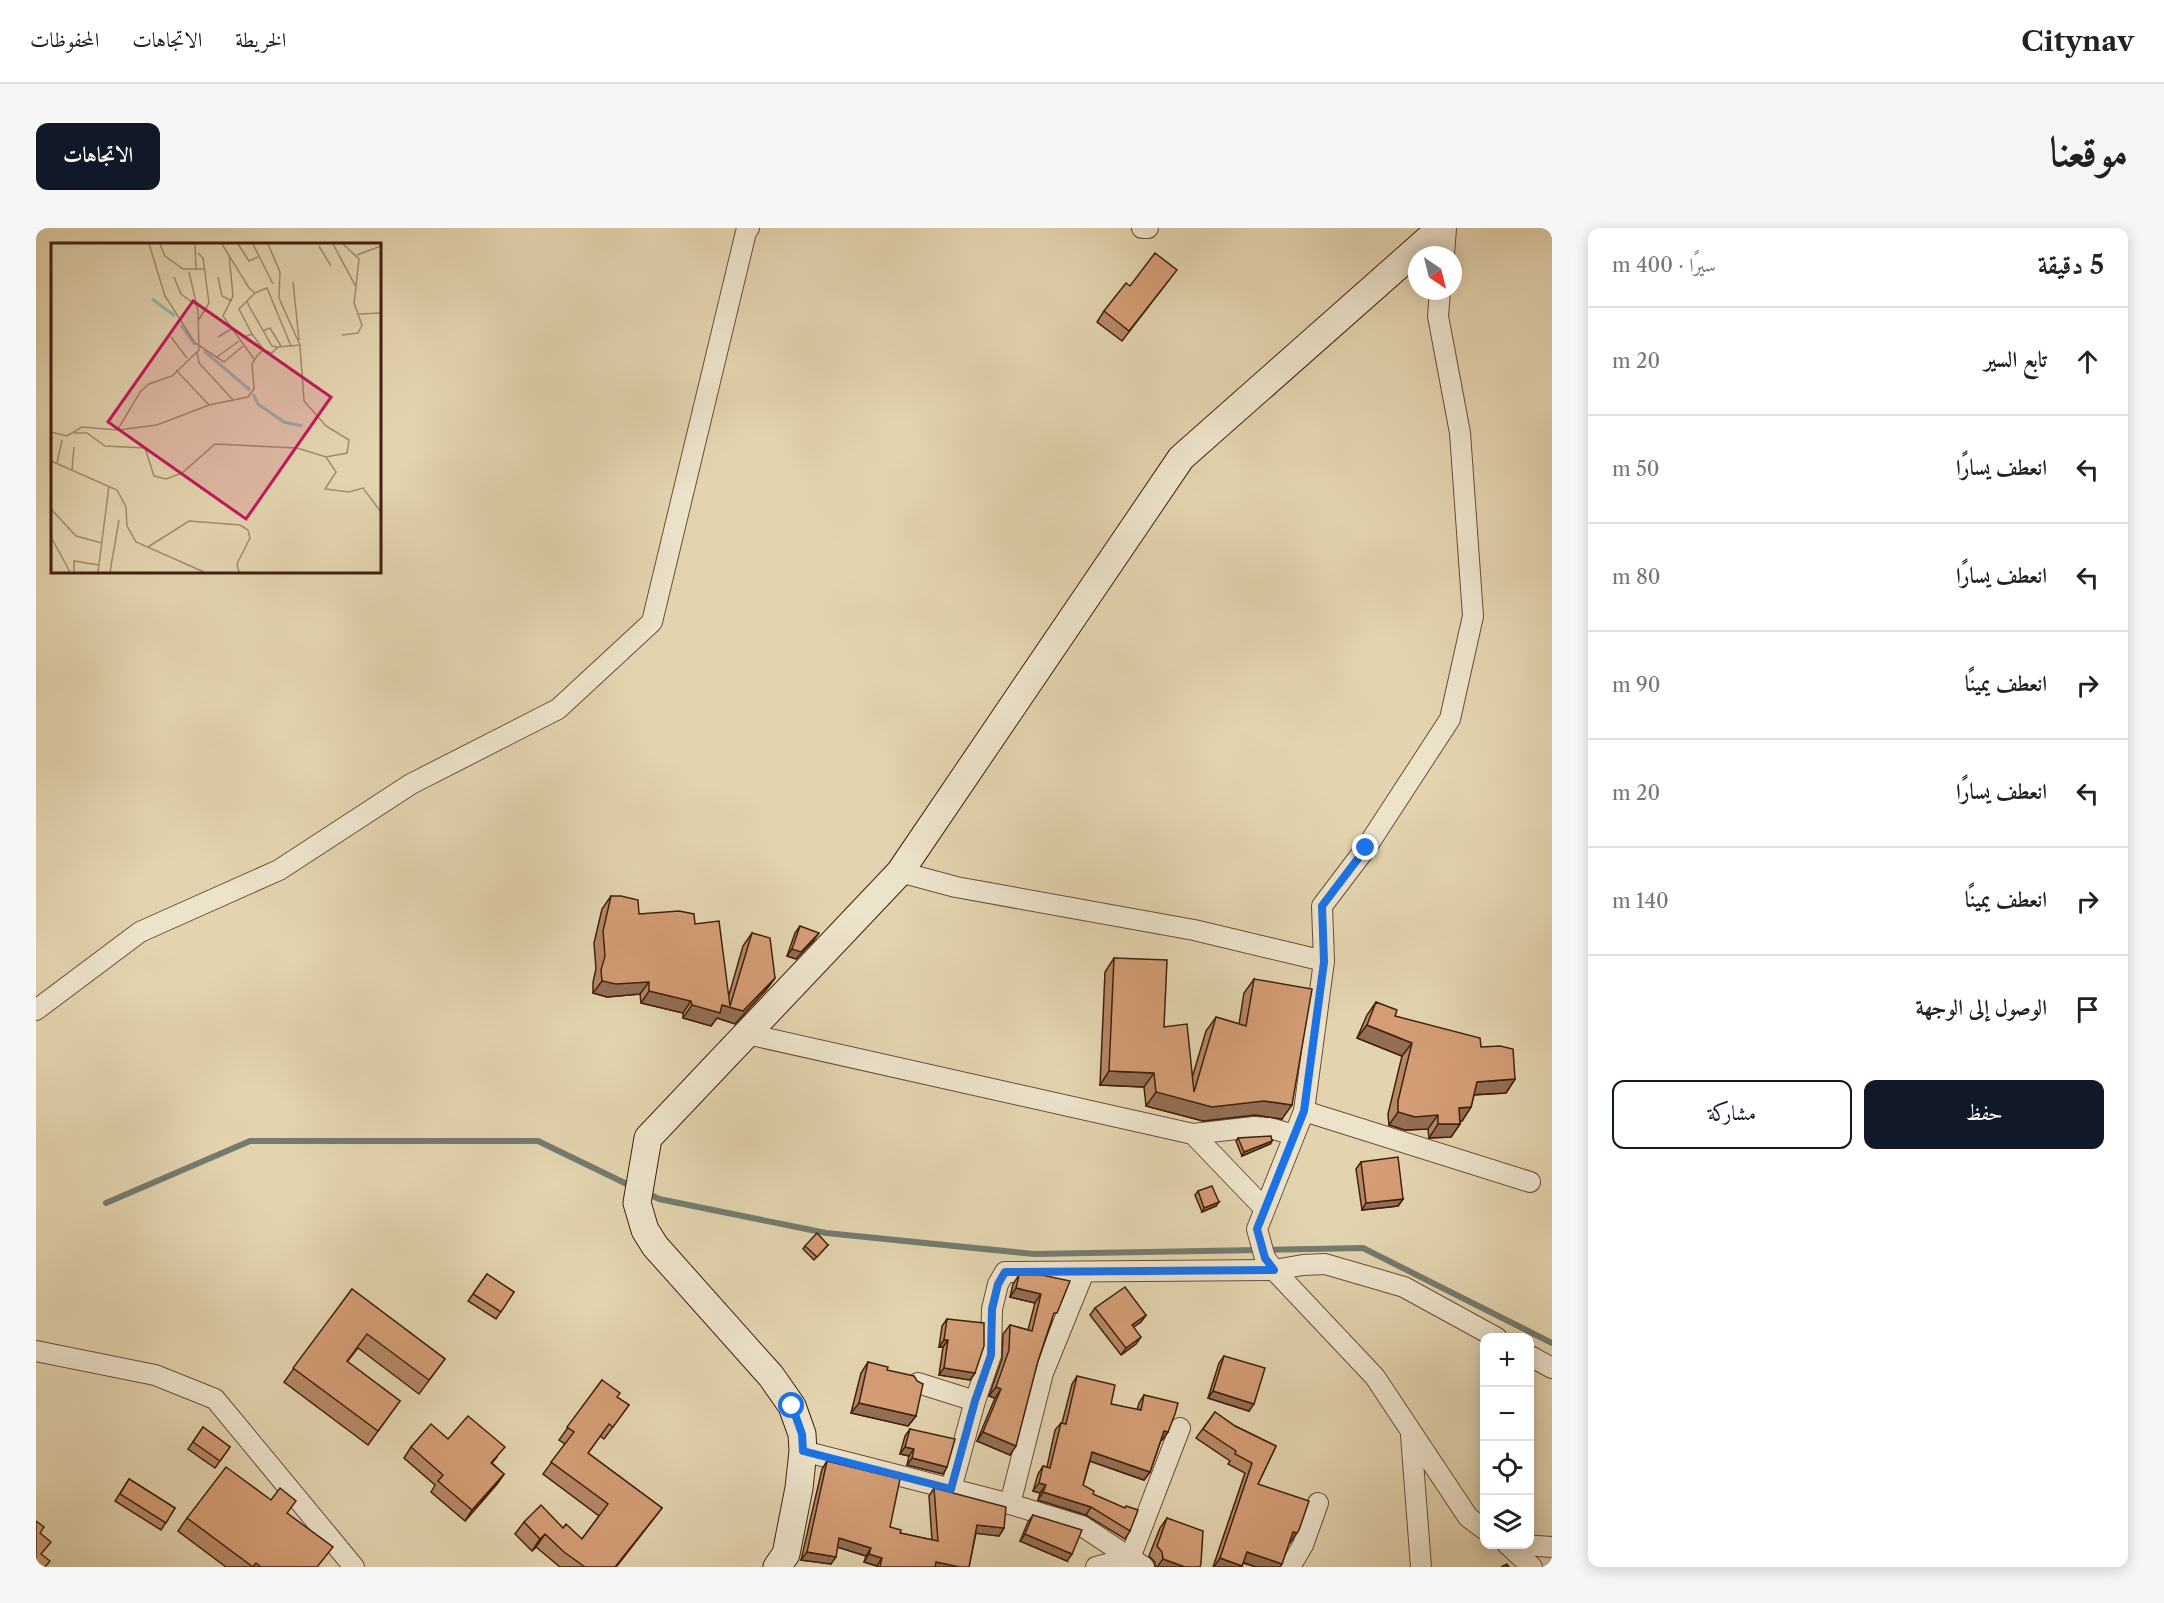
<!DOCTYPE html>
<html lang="ar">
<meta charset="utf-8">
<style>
:root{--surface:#fff;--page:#f6f6f6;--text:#222;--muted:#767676;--line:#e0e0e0;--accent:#111827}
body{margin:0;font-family:"Libre Caslon Text",Amiri,serif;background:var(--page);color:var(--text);direction:rtl}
.controls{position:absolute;right:18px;bottom:18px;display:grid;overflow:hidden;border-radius:12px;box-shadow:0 3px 15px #0003}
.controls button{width:54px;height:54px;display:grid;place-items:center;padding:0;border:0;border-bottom:2px solid var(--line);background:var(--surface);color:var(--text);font:30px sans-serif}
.compass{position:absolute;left:1372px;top:18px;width:54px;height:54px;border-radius:50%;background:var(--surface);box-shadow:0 3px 15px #0003;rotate:145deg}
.stop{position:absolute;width:18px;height:18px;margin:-14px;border:4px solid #1a73e8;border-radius:50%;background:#fff}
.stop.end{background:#1a73e8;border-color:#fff;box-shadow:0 2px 6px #0008}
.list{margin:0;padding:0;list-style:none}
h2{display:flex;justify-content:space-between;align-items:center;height:78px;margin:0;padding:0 24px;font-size:26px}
h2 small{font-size:20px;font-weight:400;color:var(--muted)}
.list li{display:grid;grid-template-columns:39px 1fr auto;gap:18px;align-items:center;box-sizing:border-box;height:108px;padding:0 24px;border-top:2px solid var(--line)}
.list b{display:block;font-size:22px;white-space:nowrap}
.list em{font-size:20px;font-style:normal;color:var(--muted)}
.actions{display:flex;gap:12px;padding:18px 24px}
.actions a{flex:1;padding:14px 0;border:2px solid var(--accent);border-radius:12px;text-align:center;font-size:21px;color:var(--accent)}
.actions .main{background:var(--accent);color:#fff}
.icon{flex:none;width:33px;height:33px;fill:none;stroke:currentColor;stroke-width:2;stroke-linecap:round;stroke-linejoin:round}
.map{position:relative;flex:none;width:1516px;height:1339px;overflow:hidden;direction:ltr;border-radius:12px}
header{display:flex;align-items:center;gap:36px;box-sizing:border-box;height:84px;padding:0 30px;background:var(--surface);border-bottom:2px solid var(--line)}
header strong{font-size:28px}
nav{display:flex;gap:33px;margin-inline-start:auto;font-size:21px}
.intro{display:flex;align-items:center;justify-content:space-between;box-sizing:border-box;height:144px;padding:0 36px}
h1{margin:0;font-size:42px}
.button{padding:15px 27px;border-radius:12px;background:var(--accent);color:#fff;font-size:21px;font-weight:700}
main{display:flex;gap:36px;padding:0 36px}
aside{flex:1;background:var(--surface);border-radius:12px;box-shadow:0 3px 15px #0003}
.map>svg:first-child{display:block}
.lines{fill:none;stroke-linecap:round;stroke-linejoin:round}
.stream{stroke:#747b6f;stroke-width:6}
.minor-casing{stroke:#694e36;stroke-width:22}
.secondary-casing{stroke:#40210d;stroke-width:29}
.minor{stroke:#ede3cb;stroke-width:20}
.secondary{stroke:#ede3cb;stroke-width:27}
.wall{fill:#b68765;stroke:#40210d;stroke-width:1.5}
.shaded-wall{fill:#946e53;stroke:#40210d;stroke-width:1.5}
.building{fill:#d49d76;stroke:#40210d;stroke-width:1.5}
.route{stroke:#1a73e8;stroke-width:8}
.inset-river{fill:none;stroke:#96b7b1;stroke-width:3}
.inset-road{fill:none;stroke:#a28c6e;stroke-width:1.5}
.view{fill:#c2185b;fill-opacity:0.15;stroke:#c2185b;stroke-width:3}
.inset-edge{fill:none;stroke:#40210d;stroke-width:3}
</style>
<header>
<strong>Citynav</strong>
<nav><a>الخريطة</a><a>الاتجاهات</a><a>المحفوظات</a></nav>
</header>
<div class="intro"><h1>موقعنا</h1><a class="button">الاتجاهات</a></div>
<main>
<aside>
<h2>5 دقيقة<small>سيرًا · 400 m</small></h2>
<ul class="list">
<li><svg class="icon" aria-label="ahead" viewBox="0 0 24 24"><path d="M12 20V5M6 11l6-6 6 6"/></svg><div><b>تابع السير</b></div><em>20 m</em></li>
<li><svg class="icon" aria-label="left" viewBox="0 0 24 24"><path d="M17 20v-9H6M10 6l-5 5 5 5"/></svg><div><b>انعطف يسارًا</b></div><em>50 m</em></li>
<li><svg class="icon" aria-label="left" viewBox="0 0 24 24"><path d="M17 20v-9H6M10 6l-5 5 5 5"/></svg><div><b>انعطف يسارًا</b></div><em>80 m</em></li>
<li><svg class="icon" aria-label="right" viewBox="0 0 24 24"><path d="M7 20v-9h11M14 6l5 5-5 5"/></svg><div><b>انعطف يمينًا</b></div><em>90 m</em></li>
<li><svg class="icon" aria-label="left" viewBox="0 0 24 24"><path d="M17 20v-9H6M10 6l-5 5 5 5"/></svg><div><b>انعطف يسارًا</b></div><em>20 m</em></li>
<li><svg class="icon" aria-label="right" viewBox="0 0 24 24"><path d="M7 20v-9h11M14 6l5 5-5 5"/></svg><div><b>انعطف يمينًا</b></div><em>140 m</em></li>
<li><svg class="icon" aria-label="arrive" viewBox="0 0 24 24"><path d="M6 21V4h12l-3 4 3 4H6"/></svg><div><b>الوصول إلى الوجهة</b></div></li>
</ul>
<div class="actions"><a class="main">حفظ</a><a>مشاركة</a></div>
</aside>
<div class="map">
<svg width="1516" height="1339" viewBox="0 0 1516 1339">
<rect width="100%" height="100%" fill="#e3d4af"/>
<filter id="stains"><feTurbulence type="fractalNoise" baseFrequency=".00333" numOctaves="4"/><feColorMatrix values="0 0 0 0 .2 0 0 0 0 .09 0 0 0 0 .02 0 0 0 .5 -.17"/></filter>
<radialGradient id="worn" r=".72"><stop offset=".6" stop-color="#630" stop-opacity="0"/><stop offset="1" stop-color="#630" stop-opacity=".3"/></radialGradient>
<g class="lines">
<g class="stream">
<polyline points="609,964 623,971 790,1005 998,1026 1327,1020 1516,1115"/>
<polyline points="70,975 214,913 502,913 597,959"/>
</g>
<g class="minor-casing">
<g id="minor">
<polyline points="1106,0 1112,0"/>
<polyline points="1408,27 1410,0"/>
<polyline points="1404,63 1402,88 1424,205 1437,388 1414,491 1330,620 1286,678 1288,733 1268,883 1221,1001 1229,1030 1238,1042 1339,1149 1432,1289 1448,1301"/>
<polyline points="864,644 920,659 1158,702 1288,733"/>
<polyline points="0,782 104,704 243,642 375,556 522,481 616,394 710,4 713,0"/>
<polyline points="711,806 1157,906 1228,980"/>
<polyline points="1268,883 1494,954"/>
<polyline points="1157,906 1218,899 1234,900 1258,907"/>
<polyline points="0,1123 119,1147 179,1171 318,1339"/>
<polyline points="1494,1128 1516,1140"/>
<polyline points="882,1155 939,1173"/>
<polyline points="1375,1207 1385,1339"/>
<polyline points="767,1223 974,1276 1046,1298 1108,1339"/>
<polyline points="915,1261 939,1173 955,1127 956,1081 962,1056 969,1044 1238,1042 1267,1037 1289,1036 1368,1059 1461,1110"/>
<polyline points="974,1276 1007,1145 1048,1044"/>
<polyline points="1471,1316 1496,1339"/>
<polyline points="1475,1316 1516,1319"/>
<polyline points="1060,1339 1094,1330 1144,1200"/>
<polyline points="1254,1339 1267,1317 1282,1275"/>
</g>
</g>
<g class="secondary-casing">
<polyline id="secondary" points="741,1339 750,1326 763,1260 767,1223 766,1206 756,1178 735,1148 619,1018 609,1002 601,975 612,910 864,644 1145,230 1405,0"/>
</g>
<use href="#minor" class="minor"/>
<use href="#secondary" class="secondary"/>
</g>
<g class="wall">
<polygon points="1133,52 1086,113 1061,94 1068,83 1094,58"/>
<polygon points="575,668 603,686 659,696 693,767 707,718 716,705 739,750 730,762 699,796 681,790 675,798 647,790 647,785 605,775 604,766 571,769 557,765 557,754 560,741 558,715 566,681"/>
<polygon points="764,698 778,712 760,731 751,728 759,705"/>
<polygon points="1078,730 1128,799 1156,850 1170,803 1180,789 1203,796 1208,765 1218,751 1246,891 1219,887 1167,893 1110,878 1108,859 1064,857 1069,744"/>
<polygon points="1340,774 1359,788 1445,819 1479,851 1470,865 1438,867 1435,879 1426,893 1424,893 1424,896 1415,909 1393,910 1392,901 1369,902 1353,897 1352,886 1366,828 1321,810 1331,787"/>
<polygon points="1202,910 1234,916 1206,928 1200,913"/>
<polygon points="1325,934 1367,971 1362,978 1326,982 1320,941"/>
<polygon points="1162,963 1180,978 1166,984 1159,967"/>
<polygon points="792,1017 778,1032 767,1021 769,1018"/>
<polygon points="451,1046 478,1064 460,1091 432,1073"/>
<polygon points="983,1047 1006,1047 1016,1093 1002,1133 974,1227 941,1213 959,1170 953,1168 966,1131 967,1106 974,1097 992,1102 999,1075 974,1069 977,1056"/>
<polygon points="316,1061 409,1131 383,1166 322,1120 311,1134 364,1173 332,1217 248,1154"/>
<polygon points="1059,1080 1110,1087 1105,1094 1097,1099 1100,1116 1085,1127 1054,1087"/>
<polygon points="911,1091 939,1145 934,1152 903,1147 907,1119 903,1119 906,1098"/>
<polygon points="1188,1128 1213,1183 1172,1170 1183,1135"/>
<polygon points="832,1134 851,1142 880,1188 872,1198 815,1185 825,1145"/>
<polygon points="1041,1148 1075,1176 1101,1182 1103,1175 1108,1167 1132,1204 1126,1212 1125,1212 1114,1244 1108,1252 1054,1233 1047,1257 1094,1303 1089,1311 1050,1287 1002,1272 1004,1265 997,1263 1002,1246 1007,1238 1011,1239 1019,1202 1025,1195 1026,1195 1036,1156"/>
<polygon points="566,1152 581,1169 593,1177 568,1211 564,1208 552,1225 626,1280 580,1339 524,1339 500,1319 496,1323 479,1306 488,1294 527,1300 546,1311 563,1288 507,1246 529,1216 523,1212"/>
<polygon points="1179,1184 1199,1198 1240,1218 1222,1256 1254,1315 1253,1314 1244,1339 1220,1339 1207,1335 1205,1339 1177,1339 1209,1245 1192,1236 1194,1233 1160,1210"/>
<polygon points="167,1199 194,1219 179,1240 152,1221"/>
<polygon points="874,1201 911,1239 907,1246 871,1237 873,1228 864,1226 869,1208"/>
<polygon points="412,1211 461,1229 456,1235 468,1246 461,1256 429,1293 395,1264 399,1257 368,1230 375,1219"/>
<polygon points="791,1233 854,1299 864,1305 896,1312 893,1268 898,1260 968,1300 963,1308 940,1305 933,1339 841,1339 841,1338 828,1334 830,1328 802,1319 795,1336 765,1332 786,1241"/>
<polygon points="93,1251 139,1280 125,1302 79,1273"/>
<polygon points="997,1287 1031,1333 984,1313 992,1294"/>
<polygon points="151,1290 282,1339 190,1339 142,1303"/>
<polygon points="1131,1290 1164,1339 1119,1339 1119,1334 1113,1328 1124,1300"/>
</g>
<g class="shaded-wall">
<polygon points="783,705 778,712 760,731 751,728 756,721"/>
<polygon points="739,750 730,762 699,796 681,790 675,798 647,790 656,777 686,777 707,783"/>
<polygon points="566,753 613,754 604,766 571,769 557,765"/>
<polygon points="613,763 655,773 647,785 605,775"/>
<polygon points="1331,797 1376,815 1366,828 1321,810"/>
<polygon points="1073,843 1118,845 1108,859 1064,857"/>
<polygon points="1479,851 1470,865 1432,867 1441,854"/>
<polygon points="1120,864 1228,873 1256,877 1246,891 1219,887 1167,893 1110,878"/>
<polygon points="1435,879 1426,893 1414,894 1423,880"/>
<polygon points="1362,884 1402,887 1392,901 1369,902 1353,897"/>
<polygon points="1402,896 1424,896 1415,909 1393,910"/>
<polygon points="1236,913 1234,916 1206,928 1208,924"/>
<polygon points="1367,971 1362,978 1326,982 1330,975"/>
<polygon points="1183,974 1180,978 1166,984 1168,980"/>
<polygon points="980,1060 1005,1066 999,1075 974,1069"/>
<polygon points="1110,1087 1105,1094 1091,1104 1096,1097"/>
<polygon points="1105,1109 1100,1116 1085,1127 1090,1120"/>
<polygon points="908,1112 912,1112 907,1119 903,1119"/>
<polygon points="908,1140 939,1145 934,1152 903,1147"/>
<polygon points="960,1159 965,1161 959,1170 953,1168"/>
<polygon points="1177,1163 1218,1176 1213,1183 1172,1170"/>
<polygon points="823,1175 880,1188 872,1198 815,1185"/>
<polygon points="1128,1203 1132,1204 1126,1212 1123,1211"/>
<polygon points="947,1204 980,1218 974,1227 941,1213"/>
<polygon points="869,1219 878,1221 873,1228 864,1226"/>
<polygon points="1056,1224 1114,1244 1108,1252 1051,1232"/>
<polygon points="876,1230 911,1239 907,1246 871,1237"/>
<polygon points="468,1246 461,1256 429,1293 436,1282"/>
<polygon points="1003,1255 1010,1257 1004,1265 997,1263"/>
<polygon points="1007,1264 1055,1279 1050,1287 1002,1272"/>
<polygon points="626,1280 580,1339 579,1339"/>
<polygon points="941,1297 968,1300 963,1308 936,1305"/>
<polygon points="1257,1304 1261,1305 1254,1315 1250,1313"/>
<polygon points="509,1306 500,1319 496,1323 504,1311"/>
<polygon points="989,1306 1036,1326 1031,1333 984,1313"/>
<polygon points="803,1310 835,1320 830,1328 798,1318"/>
<polygon points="771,1324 800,1329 795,1336 765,1332"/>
<polygon points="1211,1324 1246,1336 1244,1339 1220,1339 1204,1333"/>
<polygon points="833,1326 846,1330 841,1338 828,1334"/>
<polygon points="1184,1330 1206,1338 1205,1339 1178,1339"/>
<polygon points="1127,1331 1149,1339 1121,1339"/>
<polygon points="900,1334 924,1339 896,1339"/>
</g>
<g class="building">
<polygon points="1119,25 1141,42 1093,103 1068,83 1090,55 1094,58"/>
<polygon points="575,668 585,668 602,672 603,686 643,683 658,686 659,696 683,693 694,778 716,705 734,710 739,750 707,783 686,777 684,785 656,777 655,773 613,763 613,754 580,756 566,753 565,742 569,728 567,703"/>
<polygon points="764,698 783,705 765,724 756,721"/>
<polygon points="1078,730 1131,732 1128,799 1151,796 1158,864 1180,789 1210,798 1218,751 1276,761 1256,877 1228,873 1176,879 1120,864 1118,845 1073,843"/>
<polygon points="1340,774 1361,782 1359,788 1444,810 1445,819 1464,818 1477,821 1479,851 1441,854 1435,879 1423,880 1424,896 1402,896 1402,887 1379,889 1362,884 1362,873 1376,815 1331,797"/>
<polygon points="1235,908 1236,913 1208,924 1202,910"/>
<polygon points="1362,929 1367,971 1330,975 1325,934"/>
<polygon points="1176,958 1183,974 1168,980 1162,963"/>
<polygon points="781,1005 792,1017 781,1029 769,1018"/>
<polygon points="451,1046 478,1064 465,1084 437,1066"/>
<polygon points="983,1047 1006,1047 1034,1053 1021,1085 1018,1085 1002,1133 980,1218 947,1204 965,1161 960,1159 973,1122 974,1097 996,1103 1005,1066 980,1060"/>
<polygon points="1089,1059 1110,1087 1096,1097 1105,1109 1090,1120 1059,1080"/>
<polygon points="316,1061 409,1131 393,1152 331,1106 311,1133 364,1173 342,1203 257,1140"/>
<polygon points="911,1091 948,1095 948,1118 939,1145 908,1140 912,1112 908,1112"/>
<polygon points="1188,1128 1229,1140 1218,1176 1177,1163"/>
<polygon points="832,1134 852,1139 851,1142 878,1148 881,1153 887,1156 880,1188 823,1175"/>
<polygon points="1041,1148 1079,1157 1075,1176 1105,1182 1108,1167 1142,1175 1139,1186 1132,1204 1128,1203 1114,1244 1056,1224 1047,1257 1058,1263 1057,1266 1089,1280 1090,1278 1102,1282 1094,1303 1055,1279 1007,1264 1010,1257 1003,1255 1007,1238 1014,1240 1025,1195 1030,1196"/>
<polygon points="566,1152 584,1165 581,1169 593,1177 577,1199 573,1196 552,1225 626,1280 579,1339 549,1339 528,1324 509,1306 504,1311 488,1294 505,1277 527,1300 530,1296 546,1311 572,1276 515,1234 538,1204 531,1199"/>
<polygon points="1179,1184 1199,1198 1240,1218 1222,1256 1273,1273 1263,1302 1261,1305 1257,1304 1246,1336 1211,1324 1206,1338 1184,1330 1216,1235 1199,1226 1200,1223 1167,1201"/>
<polygon points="432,1188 469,1219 455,1235 468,1246 436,1282 402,1253 407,1247 375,1219 395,1196 412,1211"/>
<polygon points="167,1199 194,1219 184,1233 157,1214"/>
<polygon points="874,1201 919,1211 911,1239 876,1230 878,1221 869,1219"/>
<polygon points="791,1233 864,1251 854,1299 865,1302 864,1305 902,1313 898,1260 970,1279 968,1300 941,1297 933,1339 924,1339 900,1334 899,1339 844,1339 846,1330 833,1326 835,1320 803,1310 800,1329 771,1324"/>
<polygon points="190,1239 235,1272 244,1260 260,1273 251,1285 297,1319 281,1339 225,1339 220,1335 217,1339 151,1290"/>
<polygon points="93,1251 139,1280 130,1295 84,1266"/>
<polygon points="997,1287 1046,1302 1036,1326 989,1306"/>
<polygon points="1131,1290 1167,1303 1165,1335 1164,1339 1149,1339 1127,1331 1126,1324 1121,1318"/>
<polygon points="0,1293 8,1299 4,1305 15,1314 5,1326 14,1333 9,1339 0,1339"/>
<polygon points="1471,1336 1473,1339 1465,1339"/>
</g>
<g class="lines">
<polyline class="route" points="756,1178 766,1206 767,1223 915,1261 939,1173 955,1127 956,1081 962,1056 969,1044 1238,1042 1229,1030 1221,1001 1268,883 1288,734 1286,678 1330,620"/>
</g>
<g transform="translate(15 15)">
<rect width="330" height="330" fill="#e3d4af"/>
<path class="inset-river" d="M101 56 124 73M130 82 144 102M153 108 199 147M202 151 207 161 233 179 251 183"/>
<path class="inset-road" d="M98 1 114 53 144 100 173 119 192 103M109 1 114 13 132 26H154M144 1 145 27M171 1 198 45 204 50 216 45 240 103M187 1 198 18 207 14M202 1 222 41M282 1 305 44 303 60 311 82 307 90 291 92M292 1 308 16 305 43M268 3 280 23M147 10 152 15 158 60 147 78M178 11 182 53 172 73 203 116M306 12 330 3M123 34 130 51 145 62M167 34 171 53 181 58M242 39 248 97M204 50 196 58 198 63 221 103 226 104M196 58 188 66 201 91M308 71 330 70M212 88 219 85 230 103M120 94 136 115M167 94 180 86 194 94 201 91 213 107M146 109 148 120 182 157M166 114 188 98M125 127 158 162M67 186 89 149 98 141 121 133 148 107 147 68 138 29M0 189 16 193 31 184 67 187 106 182 158 162 197 154 203 146 201 121 206 113 212 107 221 110 227 104 249 102 228 55 229 29 217 1M23 190H36L54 203 94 205 103 233 115 236 131 230 164 201 246 205 275 214 296 210 298 197 275 183 253 158 249 103M275 214 285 229 274 246 298 249 312 245 330 269M0 218 66 247 75 264 76 283 85 299 153 329M6 220 11 197M21 227 23 204M0 266 25 293 51 300M0 294 19 329M97 304 138 278 189 282 197 287 199 295 186 321 188 329M23 329V318L48 322M47 329 58 243M59 329 68 277"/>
<path class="view" d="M142 58 280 154 195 276 57 179Z"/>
<rect width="330" height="330" class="inset-edge"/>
</g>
<rect width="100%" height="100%" filter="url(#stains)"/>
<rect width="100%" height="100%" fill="url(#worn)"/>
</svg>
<div class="controls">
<button>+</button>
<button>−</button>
<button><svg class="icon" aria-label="locate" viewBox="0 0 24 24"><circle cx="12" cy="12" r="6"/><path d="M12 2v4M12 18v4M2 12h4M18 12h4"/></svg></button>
<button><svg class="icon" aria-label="layers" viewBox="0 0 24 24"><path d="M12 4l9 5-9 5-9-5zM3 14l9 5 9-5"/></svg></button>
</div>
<svg class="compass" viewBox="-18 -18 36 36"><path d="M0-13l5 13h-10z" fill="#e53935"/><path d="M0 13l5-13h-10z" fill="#767676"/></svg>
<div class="stop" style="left:756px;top:1178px"></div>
<div class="stop end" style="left:1330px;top:620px"></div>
</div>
</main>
